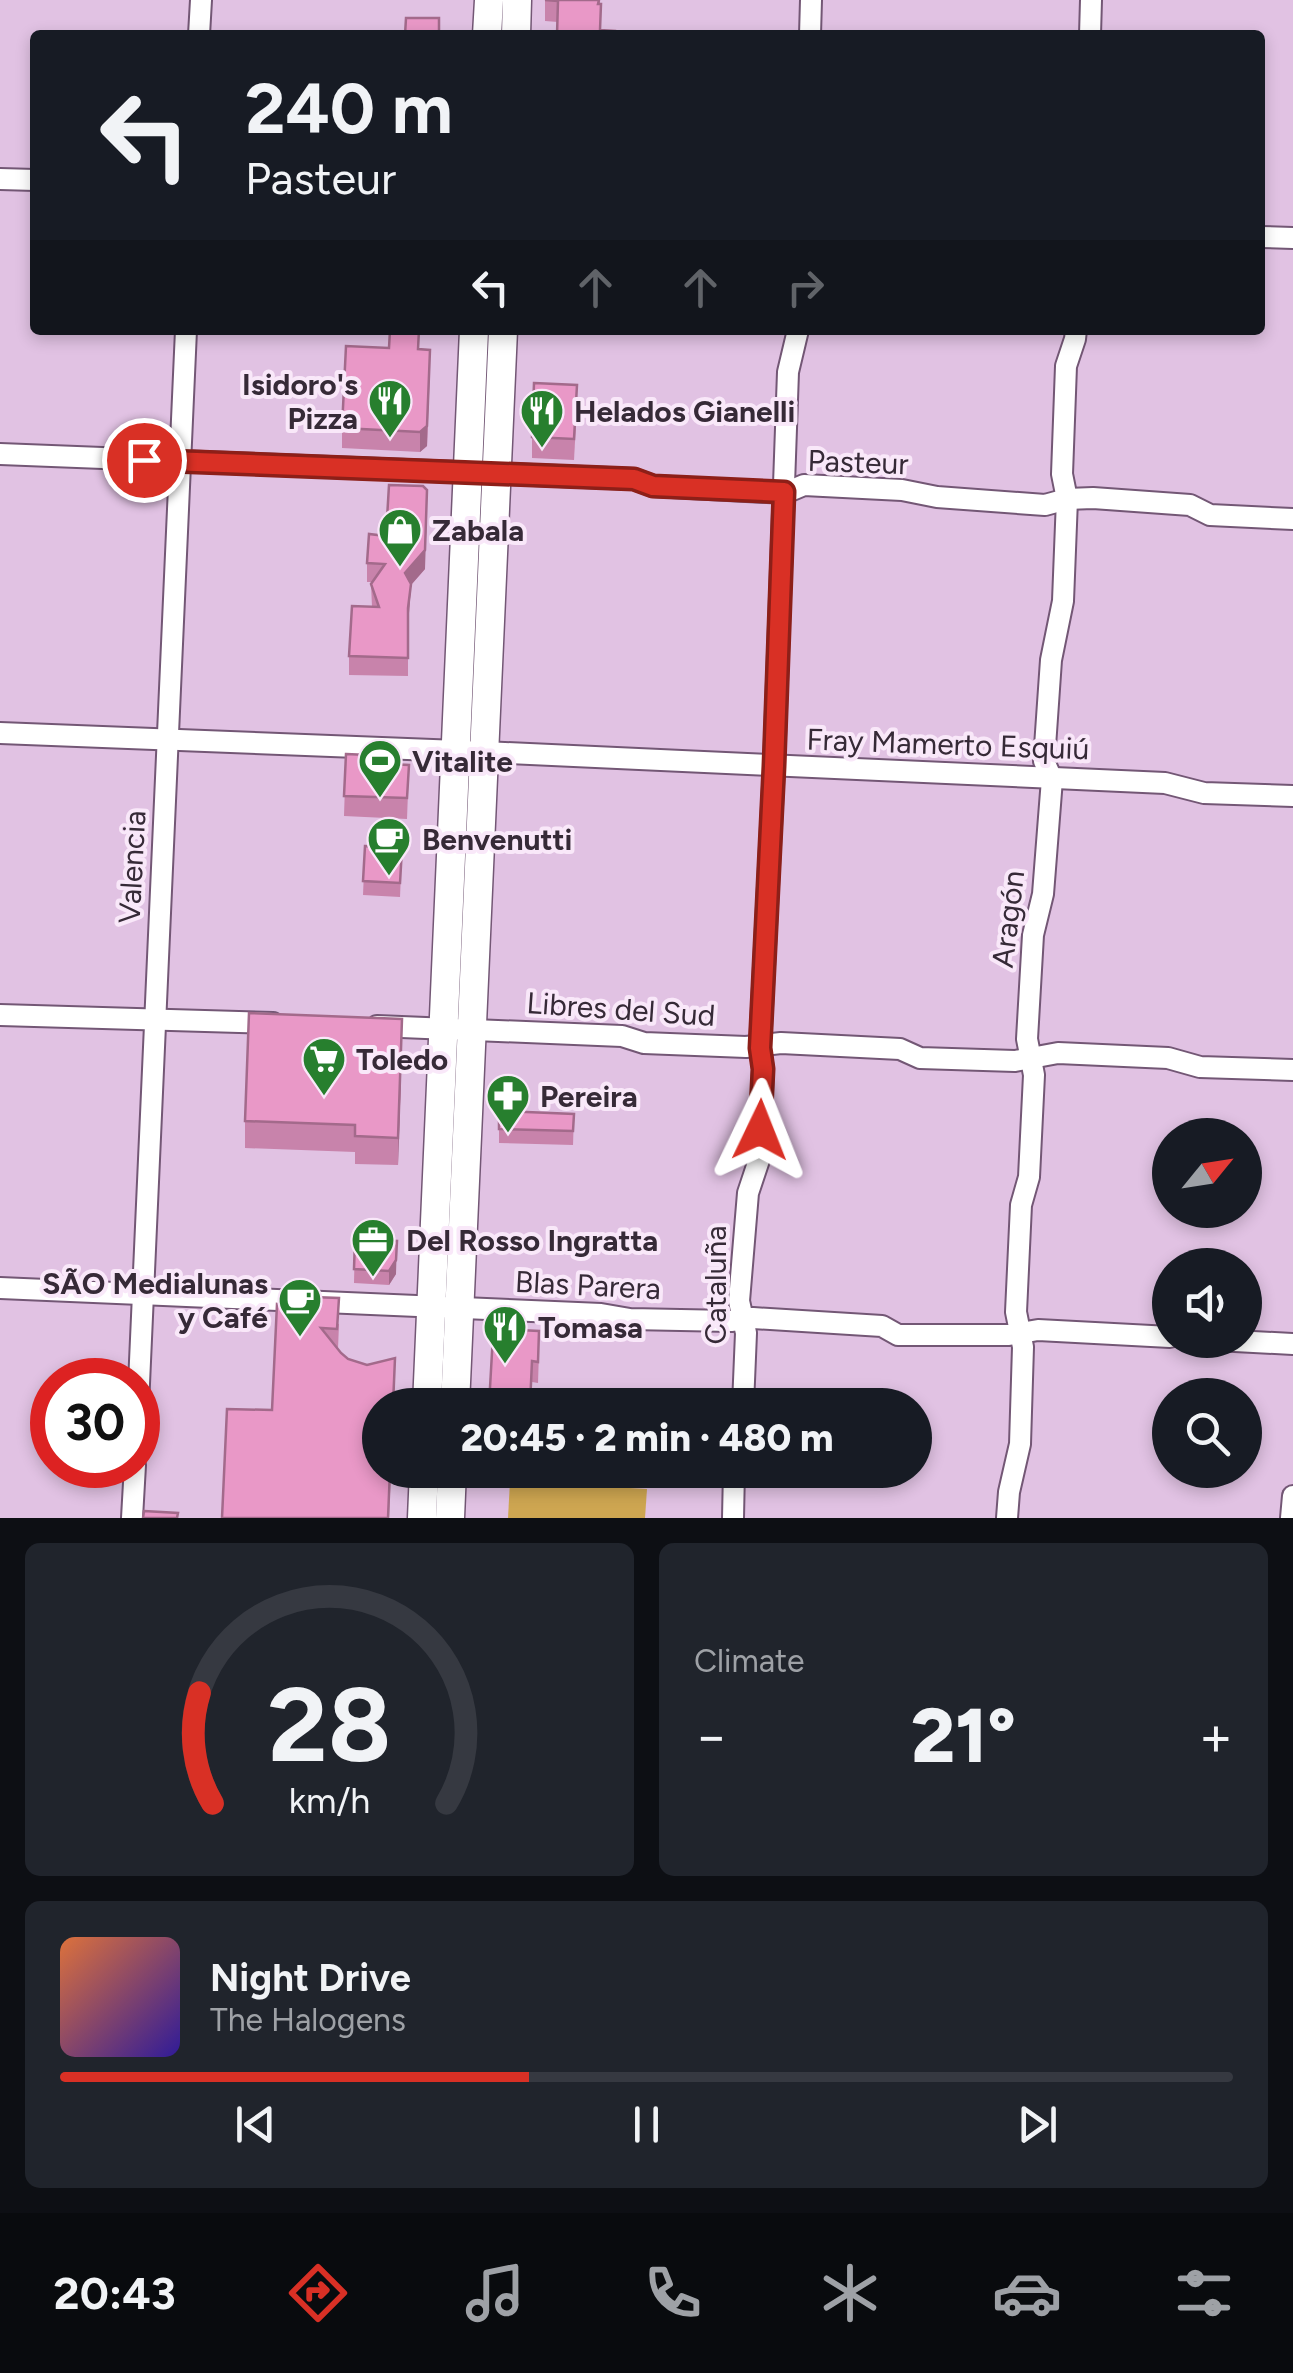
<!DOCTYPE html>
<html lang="en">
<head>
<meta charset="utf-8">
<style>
	:root { --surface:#171b24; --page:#20242c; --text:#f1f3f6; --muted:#9ea1a6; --line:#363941; --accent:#d93025 }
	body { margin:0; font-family:Figtree,sans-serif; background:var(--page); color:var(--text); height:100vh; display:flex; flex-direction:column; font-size:38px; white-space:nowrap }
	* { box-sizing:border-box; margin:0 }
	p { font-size:32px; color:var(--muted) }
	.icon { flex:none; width:55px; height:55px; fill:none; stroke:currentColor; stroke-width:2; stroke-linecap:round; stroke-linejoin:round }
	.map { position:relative; height:1518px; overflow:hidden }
	.side { display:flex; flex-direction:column; gap:25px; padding:25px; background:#0d0f14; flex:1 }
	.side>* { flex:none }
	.guide { position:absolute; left:30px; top:30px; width:1235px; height:305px; border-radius:10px; box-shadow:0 5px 15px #0003; background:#171b24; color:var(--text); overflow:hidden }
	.needle { width:65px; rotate:60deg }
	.fabs { position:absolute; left:1152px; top:1118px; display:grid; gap:20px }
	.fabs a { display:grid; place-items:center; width:110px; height:110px; border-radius:50%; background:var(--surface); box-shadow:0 5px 15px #0003; font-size:50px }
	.speed { position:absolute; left:30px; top:1358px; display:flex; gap:20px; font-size:50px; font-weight:700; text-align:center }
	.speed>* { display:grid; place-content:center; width:130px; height:130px; border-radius:50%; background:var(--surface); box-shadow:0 5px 15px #0003; line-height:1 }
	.speed .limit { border:15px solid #d22; background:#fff; color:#111 }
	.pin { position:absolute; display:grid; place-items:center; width:85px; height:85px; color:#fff; margin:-42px; border:5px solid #fff; border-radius:50%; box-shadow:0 2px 10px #0007 }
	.me { position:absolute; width:110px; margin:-55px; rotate:2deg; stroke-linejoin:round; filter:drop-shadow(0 0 8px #0008) }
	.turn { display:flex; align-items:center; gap:35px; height:210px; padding:0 50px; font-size:45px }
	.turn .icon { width:130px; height:130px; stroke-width:2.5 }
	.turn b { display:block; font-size:70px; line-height:85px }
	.lanes { display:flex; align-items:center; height:95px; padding:0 50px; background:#0003; justify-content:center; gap:50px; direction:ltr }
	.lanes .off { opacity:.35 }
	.big { font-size:75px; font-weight:800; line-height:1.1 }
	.side .tile { flex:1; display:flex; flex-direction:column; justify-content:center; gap:15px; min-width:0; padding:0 35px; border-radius:15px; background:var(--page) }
	.side .dial { align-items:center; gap:0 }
	.dial svg { height:260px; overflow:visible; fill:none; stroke:var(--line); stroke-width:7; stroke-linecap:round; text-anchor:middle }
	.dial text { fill:var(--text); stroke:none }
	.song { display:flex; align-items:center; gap:30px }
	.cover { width:120px; height:120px; border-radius:15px; background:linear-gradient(135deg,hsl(20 70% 55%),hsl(250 70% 35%)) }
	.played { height:10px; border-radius:5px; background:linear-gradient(90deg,var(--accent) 40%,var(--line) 40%) }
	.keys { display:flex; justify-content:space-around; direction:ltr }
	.heat { display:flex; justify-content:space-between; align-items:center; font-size:55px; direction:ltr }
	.side .tiles { flex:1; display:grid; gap:25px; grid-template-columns:1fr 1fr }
	.tile:last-child { grid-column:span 2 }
	.trip { position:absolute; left:362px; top:1388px; width:570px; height:100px; border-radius:50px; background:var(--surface); box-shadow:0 5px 15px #0003; font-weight:800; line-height:100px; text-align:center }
	.tabs { display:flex; height:160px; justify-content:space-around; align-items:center; background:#090b0e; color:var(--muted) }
	.tabs .icon { width:70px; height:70px }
	.tabs .current { color:var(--accent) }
	.tabs b { font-size:45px; color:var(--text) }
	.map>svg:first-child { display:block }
	.green { fill:#cea651 }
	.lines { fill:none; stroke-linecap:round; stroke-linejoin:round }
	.minor-casing { stroke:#735775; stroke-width:24 }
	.major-casing { stroke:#735775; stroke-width:31 }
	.minor { stroke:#fff; stroke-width:20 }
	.major { stroke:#fff; stroke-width:28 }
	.wall { fill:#c883ab }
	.shaded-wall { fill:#a36a8b }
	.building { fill:#e998c7; stroke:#a36a8b; stroke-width:2.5 }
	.route-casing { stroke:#8d1f18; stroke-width:25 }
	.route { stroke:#d93025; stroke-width:18 }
	.labels { text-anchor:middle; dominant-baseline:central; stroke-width:8; stroke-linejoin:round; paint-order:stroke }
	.poi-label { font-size:30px; font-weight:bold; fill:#362a37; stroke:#f9e8f9; text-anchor:start }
	.street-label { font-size:30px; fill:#362a37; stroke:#f9e8f9 }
</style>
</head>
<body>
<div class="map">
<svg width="1293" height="1518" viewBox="0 0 1293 1518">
	<rect width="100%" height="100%" fill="#e1c2e3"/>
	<path class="green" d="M510 1481 647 1489 645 1518H508Z"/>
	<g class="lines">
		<defs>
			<g id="minor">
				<path d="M199 35 201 0"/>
				<path d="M810 35 811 0"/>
				<path d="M1090 35 1091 0"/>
				<path d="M0 179 35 180"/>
				<path d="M1260 237 1293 238"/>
				<path d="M0 454 634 479 653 486 785 493 804 485 902 490 937 497 1045 505 1067 499 1093 498 1190 505 1210 515 1293 519"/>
				<path d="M0 733 484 752 1165 783 1204 793 1293 796"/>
				<path d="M0 1015 273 1023"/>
				<path d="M377 1026 622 1036 644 1043 746 1047 781 1043 900 1049 920 1058 1015 1061 1058 1053 1168 1058 1200 1067 1293 1070"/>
				<path d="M0 1288 601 1314 630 1319 731 1321 753 1318 882 1326 898 1335H1009L1038 1330 1170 1337"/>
				<path d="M1216 1340 1293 1344"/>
				<path d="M743 1405 746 1333 739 1301 748 1193 759 1160 763 1069 760 1047 774 766 788 372 798 330"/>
				<path d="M138 1406 186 330"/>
				<path d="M132 1518 135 1465"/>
				<path d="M733 1518 734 1470"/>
				<path d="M1007 1518 1009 1492 1020 1444 1023 1347 1016 1312 1021 1205 1029 1177 1034 1075 1027 1039 1033 935 1043 894 1052 779 1044 761 1051 660 1063 601 1067 499 1062 474 1066 366 1075 339 1076 330"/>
				<path d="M1291 1518 1293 1496"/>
			</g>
			<g id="major">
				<path d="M487 35 489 0"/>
				<path d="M516 35 517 0"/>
				<path d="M427 1405 474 330"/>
				<path d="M455 1405 503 330"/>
				<path d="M422 1518 424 1470"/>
				<path d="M450 1518 452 1470"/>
			</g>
		</defs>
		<use href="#minor" class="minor-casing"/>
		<use href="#major" class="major-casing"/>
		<use href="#minor" class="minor"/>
		<use href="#major" class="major"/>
	</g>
	<g class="wall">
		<path d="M545 0H600L601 31 615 35 558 22 545 21Z"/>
		<path d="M389 348 419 349 430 370 427 446 420 452 342 448V428Z"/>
		<path d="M577 406 574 460 532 458V437Z"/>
		<path d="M367 563 425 569 411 585 408 627V676L349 675V656L372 607 371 584 372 582H367Z"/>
		<path d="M346 754 368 763 409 765 407 819 344 816Z"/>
		<path d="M365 846 402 848 400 897 363 895Z"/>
		<path d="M402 1046 398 1165 355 1164V1152L245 1148V1121Z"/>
		<path d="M499 1111 574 1114 573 1145 499 1143Z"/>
		<path d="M355 1239 396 1274 389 1285 354 1283Z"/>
		<path d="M277 1304 339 1324 338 1349 348 1359 367 1365 395 1358 394 1405H380V1470H391L389 1518H222L272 1410Z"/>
		<path d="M539 1352 538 1383 532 1382 531 1405H489Z"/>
	</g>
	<g class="shaded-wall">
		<path d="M430 350 427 446 420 452V432Z"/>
		<path d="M427 508 425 569 411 585 408 627V676V608L405 573Z"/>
		<path d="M402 1019V1046L398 1165V1138Z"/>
		<path d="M397 1241 396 1274 389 1285V1271Z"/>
	</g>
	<g class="building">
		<path d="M545 0H599L598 4H601L600 30 615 31V35H557L558 1Z"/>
		<path d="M406 18H439V35H405Z"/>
		<path d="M390 330H419L418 349 430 350 427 426 420 432 342 428 346 346 389 348Z"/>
		<path d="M534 383 577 385 574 439 532 437Z"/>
		<path d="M389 485 423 486 427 490 425 550 405 573 411 584 408 608V658L349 656 352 606 379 607 371 584 385 564 367 563 369 534 386 536Z"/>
		<path d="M346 754 368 755V763L409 765 407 798 344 796Z"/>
		<path d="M365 846 402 848 400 883 363 881Z"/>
		<path d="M249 1013 402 1019 398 1138 355 1136V1125L245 1121Z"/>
		<path d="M499 1111 574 1114 573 1131 499 1129Z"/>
		<path d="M355 1239 397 1241 396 1260 389 1271 354 1269Z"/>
		<path d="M285 1296 339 1298 337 1329 321 1328 341 1353 348 1359 367 1365 395 1358 393 1405H380V1470H390L388 1518H222L227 1409 272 1410 277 1304 285 1305Z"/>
		<path d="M500 1329 539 1331 538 1362 532 1361 530 1405H489L493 1335Z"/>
		<path d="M144 1511 178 1513 177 1518H143Z"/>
	</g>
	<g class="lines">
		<defs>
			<path id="route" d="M144 460 634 479 653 486 784 492 774 766 760 1048 763 1069 760 1130"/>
		</defs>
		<use href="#route" class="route-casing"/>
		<use href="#route" class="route"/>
	</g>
	<defs>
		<symbol id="restaurant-pin" viewBox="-11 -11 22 30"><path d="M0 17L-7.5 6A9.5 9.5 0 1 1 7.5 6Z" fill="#277f2e" stroke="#f9e8f9"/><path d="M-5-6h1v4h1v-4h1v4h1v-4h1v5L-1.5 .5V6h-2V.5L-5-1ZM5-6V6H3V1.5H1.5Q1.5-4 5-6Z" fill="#fff"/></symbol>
		<symbol id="shop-pin" viewBox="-11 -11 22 30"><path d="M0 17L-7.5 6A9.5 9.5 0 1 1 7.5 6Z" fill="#277f2e" stroke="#f9e8f9"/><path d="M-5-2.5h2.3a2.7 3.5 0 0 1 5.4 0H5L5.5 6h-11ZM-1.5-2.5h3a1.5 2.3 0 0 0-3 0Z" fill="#fff"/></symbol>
		<symbol id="stadium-pin" viewBox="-11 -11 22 30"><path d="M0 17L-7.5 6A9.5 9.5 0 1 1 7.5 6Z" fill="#277f2e" stroke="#f9e8f9"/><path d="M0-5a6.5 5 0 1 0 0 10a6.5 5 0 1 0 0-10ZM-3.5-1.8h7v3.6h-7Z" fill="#fff"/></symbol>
		<symbol id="cafe-pin" viewBox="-11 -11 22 30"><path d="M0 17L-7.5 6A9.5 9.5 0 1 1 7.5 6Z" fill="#277f2e" stroke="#f9e8f9"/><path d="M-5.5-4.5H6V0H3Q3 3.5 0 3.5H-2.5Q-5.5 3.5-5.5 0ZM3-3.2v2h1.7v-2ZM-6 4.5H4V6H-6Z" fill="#fff"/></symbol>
		<symbol id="supermarket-pin" viewBox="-11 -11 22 30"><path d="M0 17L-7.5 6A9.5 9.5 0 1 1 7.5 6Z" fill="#277f2e" stroke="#f9e8f9"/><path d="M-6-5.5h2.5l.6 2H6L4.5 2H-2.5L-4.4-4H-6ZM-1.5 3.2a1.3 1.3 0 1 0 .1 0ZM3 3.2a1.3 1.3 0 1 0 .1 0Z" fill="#fff"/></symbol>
		<symbol id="pharmacy-pin" viewBox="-11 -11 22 30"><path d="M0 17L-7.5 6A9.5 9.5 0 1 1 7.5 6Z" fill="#277f2e" stroke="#f9e8f9"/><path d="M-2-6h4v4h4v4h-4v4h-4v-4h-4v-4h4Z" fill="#fff"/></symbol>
		<symbol id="office-pin" viewBox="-11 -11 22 30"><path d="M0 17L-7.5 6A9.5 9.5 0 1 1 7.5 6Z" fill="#277f2e" stroke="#f9e8f9"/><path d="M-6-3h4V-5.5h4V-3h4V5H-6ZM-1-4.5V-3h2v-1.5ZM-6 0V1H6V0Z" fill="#fff"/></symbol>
	</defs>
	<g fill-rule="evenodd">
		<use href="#restaurant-pin" x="365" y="376" width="50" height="68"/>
		<use href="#restaurant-pin" x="517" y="386" width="50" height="68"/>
		<use href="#shop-pin" x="375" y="505" width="50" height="68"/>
		<use href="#stadium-pin" x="355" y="736" width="50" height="68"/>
		<use href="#cafe-pin" x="364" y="814" width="50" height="68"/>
		<use href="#supermarket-pin" x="299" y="1034" width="50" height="68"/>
		<use href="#pharmacy-pin" x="483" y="1071" width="50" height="68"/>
		<use href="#office-pin" x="348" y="1215" width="50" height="68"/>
		<use href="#cafe-pin" x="275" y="1275" width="50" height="68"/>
		<use href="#restaurant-pin" x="480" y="1302" width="50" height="68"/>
	</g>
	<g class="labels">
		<g class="poi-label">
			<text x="358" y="384" text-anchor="end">Isidoro's<tspan x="358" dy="34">Pizza</tspan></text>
			<text x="574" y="411">Helados Gianelli</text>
			<text x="432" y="530">Zabala</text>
			<text x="412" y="761">Vitalite</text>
			<text x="422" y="839">Benvenutti</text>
			<text x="356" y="1059">Toledo</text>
			<text x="540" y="1096">Pereira</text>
			<text x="406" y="1240">Del Rosso Ingratta</text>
			<text x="268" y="1283" text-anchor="end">SÃO Medialunas<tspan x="268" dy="34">y Café</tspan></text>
			<text x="538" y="1327">Tomasa</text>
		</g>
		<g class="street-label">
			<text transform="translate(858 462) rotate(2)">Pasteur</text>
			<text transform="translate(948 744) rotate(2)">Fray Mamerto Esquiú</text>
			<text transform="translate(132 867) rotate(-87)">Valencia</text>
			<text transform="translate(1008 919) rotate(-83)">Aragón</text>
			<text transform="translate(621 1009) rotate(4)">Libres del Sud</text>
			<text transform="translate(588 1285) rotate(3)">Blas Parera</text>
			<text transform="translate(715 1285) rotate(-90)">Cataluña</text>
		</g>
	</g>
</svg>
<div class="fabs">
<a><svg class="needle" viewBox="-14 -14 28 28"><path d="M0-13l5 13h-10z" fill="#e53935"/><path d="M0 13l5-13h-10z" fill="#9ea1a6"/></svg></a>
<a><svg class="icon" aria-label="sound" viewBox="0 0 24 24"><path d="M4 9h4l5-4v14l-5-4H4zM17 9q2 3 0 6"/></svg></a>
<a><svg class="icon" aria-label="search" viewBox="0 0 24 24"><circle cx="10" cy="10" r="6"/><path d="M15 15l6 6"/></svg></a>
</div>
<div class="speed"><div class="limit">30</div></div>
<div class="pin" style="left:144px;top:460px;background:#d93025"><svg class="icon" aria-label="arrive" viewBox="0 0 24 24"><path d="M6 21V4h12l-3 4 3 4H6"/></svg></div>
<svg class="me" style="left:760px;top:1130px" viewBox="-20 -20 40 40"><path d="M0-17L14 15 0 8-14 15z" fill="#d93025" stroke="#fff" stroke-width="4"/></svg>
<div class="trip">20:45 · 2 min · 480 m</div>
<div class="guide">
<div class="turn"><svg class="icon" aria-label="left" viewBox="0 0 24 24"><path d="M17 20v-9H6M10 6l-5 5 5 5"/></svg><div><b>240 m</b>Pasteur</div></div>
<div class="lanes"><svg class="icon" aria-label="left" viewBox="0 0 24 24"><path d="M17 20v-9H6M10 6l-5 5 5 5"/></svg><svg class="icon off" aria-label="ahead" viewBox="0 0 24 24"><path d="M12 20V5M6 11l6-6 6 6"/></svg><svg class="icon off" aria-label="ahead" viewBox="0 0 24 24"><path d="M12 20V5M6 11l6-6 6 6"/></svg><svg class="icon off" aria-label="right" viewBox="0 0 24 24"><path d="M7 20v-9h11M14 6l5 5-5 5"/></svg></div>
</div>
</div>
<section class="side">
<div class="tiles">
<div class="tile dial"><svg viewBox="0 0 100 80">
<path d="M14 69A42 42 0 1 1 86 69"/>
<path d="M14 69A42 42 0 0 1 10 35" stroke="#d93025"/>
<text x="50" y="56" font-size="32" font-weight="700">28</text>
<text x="50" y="72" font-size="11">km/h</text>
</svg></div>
<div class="tile"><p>Climate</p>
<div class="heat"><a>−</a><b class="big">21°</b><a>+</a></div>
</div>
<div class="tile">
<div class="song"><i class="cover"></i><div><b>Night Drive</b><p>The Halogens</p></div></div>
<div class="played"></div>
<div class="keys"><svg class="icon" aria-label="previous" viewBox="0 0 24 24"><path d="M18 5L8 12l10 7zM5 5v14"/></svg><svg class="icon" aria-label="pause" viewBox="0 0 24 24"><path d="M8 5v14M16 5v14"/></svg><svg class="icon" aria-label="next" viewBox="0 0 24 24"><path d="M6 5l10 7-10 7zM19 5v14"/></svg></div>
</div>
</div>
</section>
<nav class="tabs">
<b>20:43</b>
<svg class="icon current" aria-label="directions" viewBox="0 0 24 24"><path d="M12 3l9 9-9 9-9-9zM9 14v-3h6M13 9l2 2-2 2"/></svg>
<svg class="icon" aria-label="music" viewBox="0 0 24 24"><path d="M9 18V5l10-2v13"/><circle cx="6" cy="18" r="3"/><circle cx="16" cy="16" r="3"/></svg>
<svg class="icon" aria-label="phone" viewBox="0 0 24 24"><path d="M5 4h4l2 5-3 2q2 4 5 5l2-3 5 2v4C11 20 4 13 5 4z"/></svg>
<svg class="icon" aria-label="climate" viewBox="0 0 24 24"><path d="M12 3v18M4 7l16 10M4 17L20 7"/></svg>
<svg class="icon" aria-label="car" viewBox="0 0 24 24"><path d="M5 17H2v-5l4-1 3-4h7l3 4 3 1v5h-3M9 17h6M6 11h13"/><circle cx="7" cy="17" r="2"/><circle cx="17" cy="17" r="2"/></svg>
<svg class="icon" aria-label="filters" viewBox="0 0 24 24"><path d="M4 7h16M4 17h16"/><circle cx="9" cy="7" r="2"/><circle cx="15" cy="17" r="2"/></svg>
</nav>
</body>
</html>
